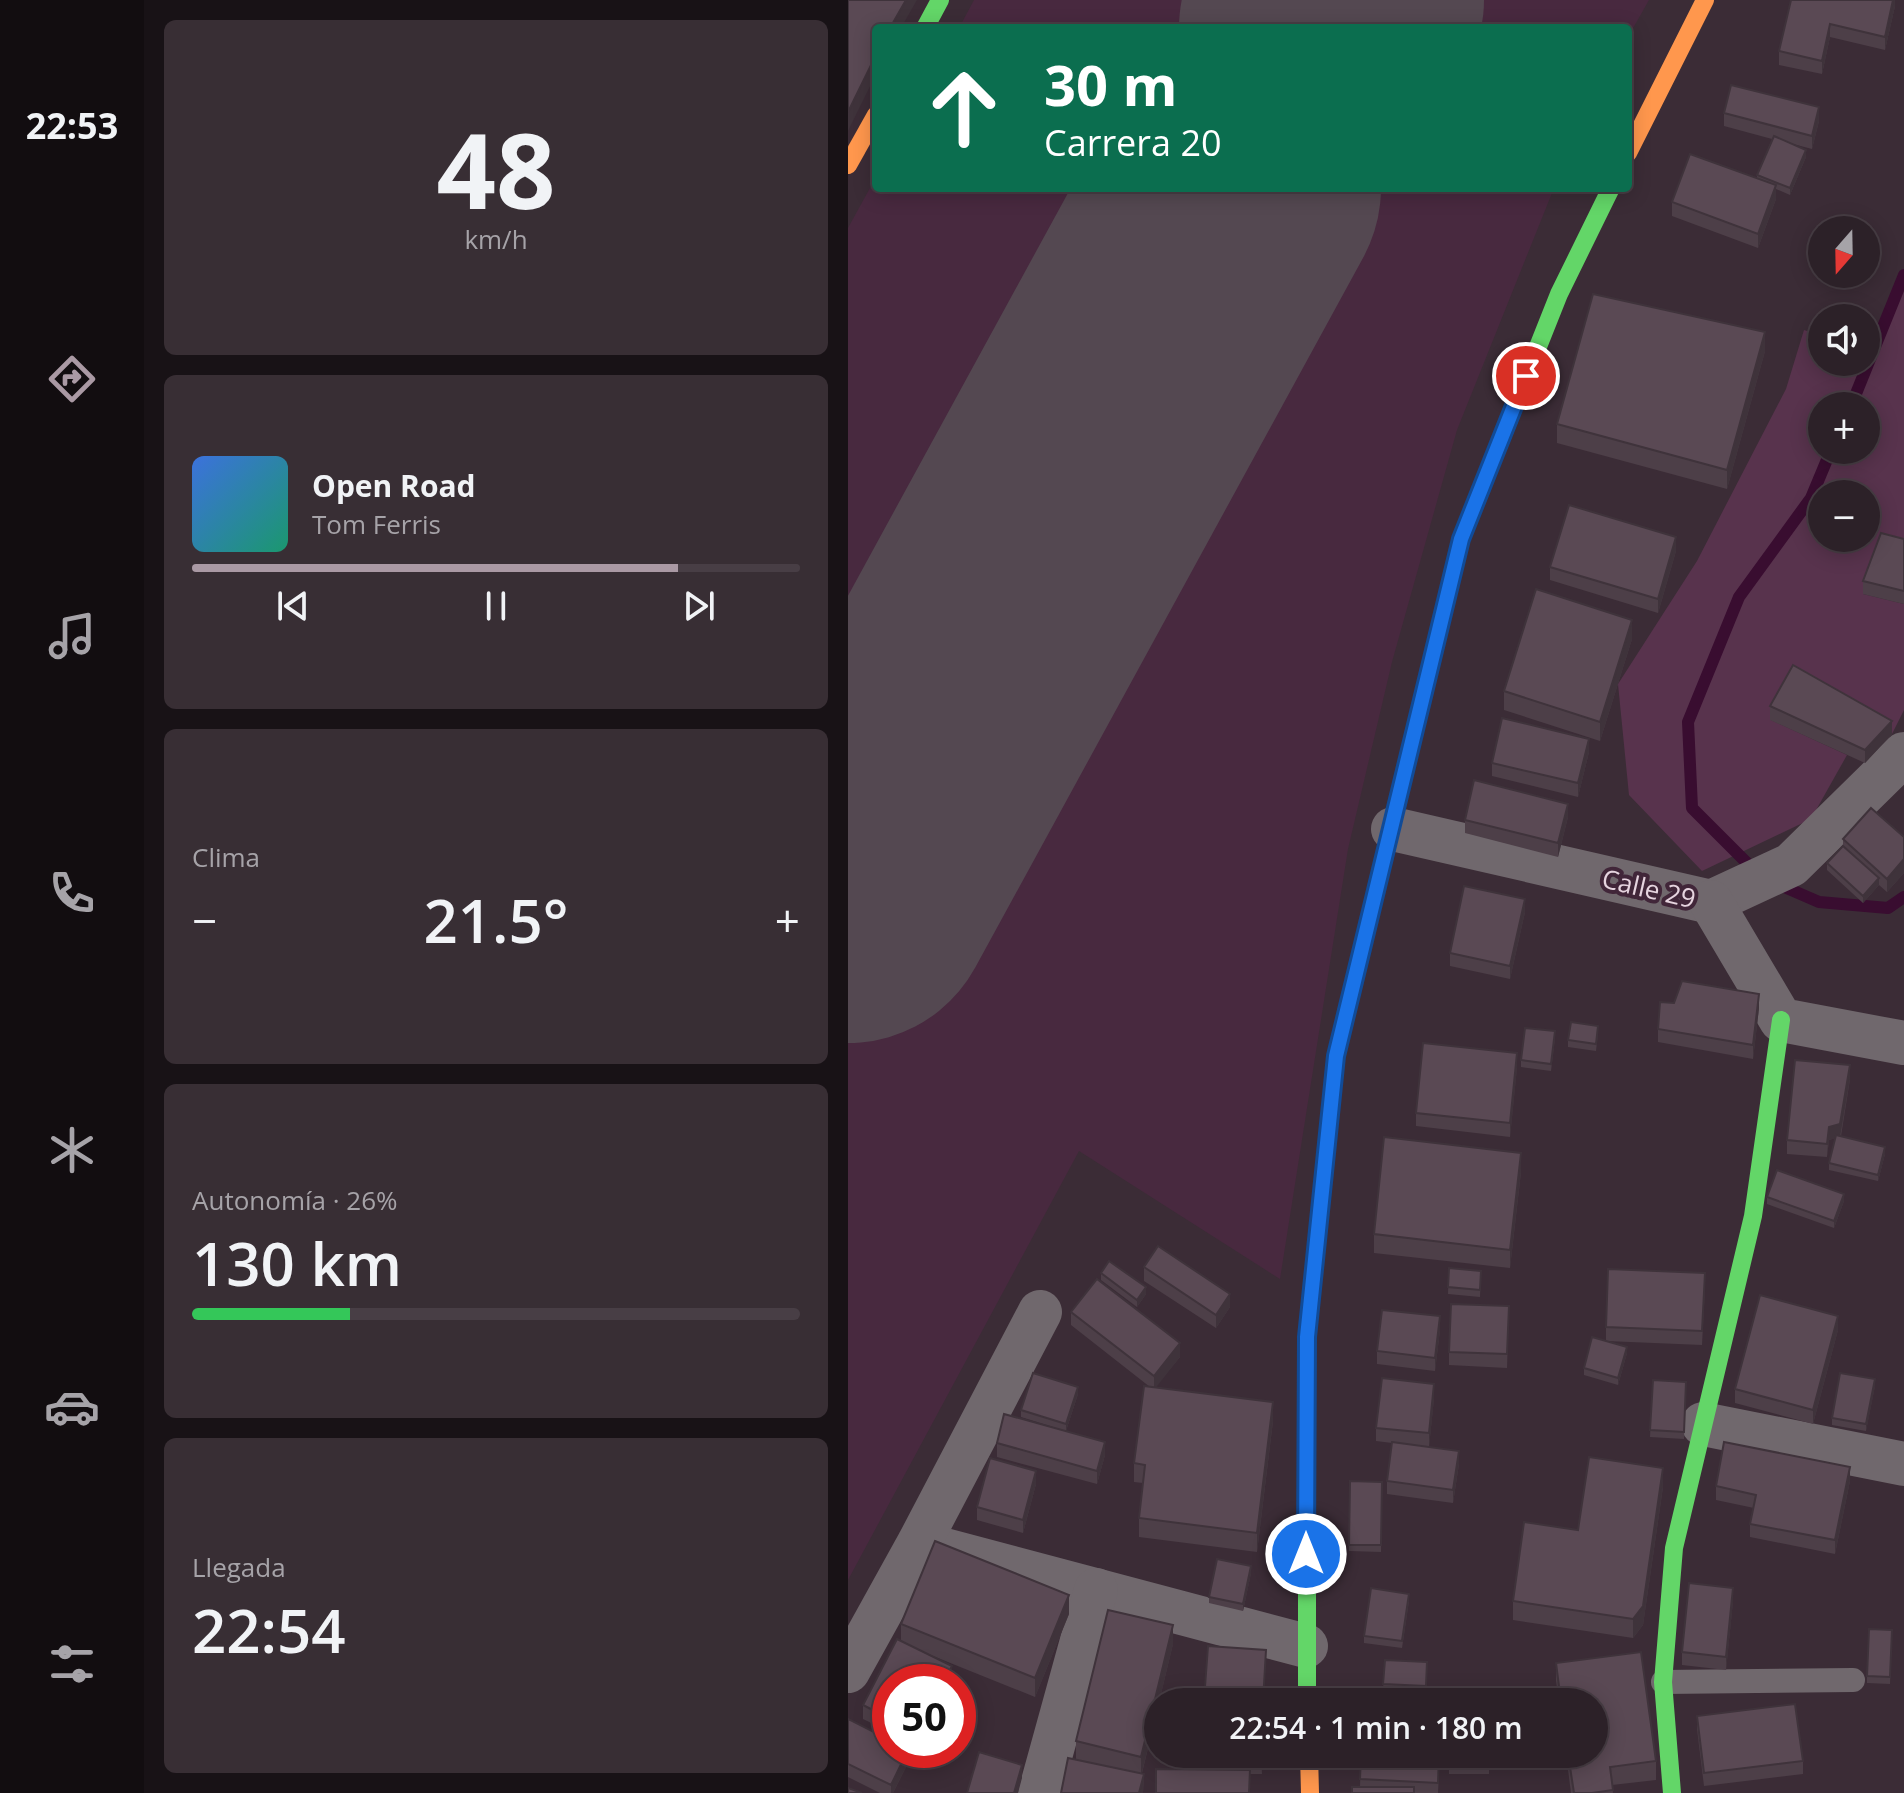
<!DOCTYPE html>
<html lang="es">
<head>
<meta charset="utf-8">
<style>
	:root { --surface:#2c2128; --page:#382e34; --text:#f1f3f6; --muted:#a6a3a8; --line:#483e45; --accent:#aa99a4 }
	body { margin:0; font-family:"Open Sans",sans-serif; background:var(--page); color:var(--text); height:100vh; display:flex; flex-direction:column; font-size:30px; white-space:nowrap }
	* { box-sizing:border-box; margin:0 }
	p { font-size:26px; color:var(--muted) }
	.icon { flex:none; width:44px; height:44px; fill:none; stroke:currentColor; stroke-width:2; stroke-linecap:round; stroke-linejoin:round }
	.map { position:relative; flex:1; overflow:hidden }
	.details { display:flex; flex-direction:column; gap:20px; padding:20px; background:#181216; width:704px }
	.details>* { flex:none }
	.guide { position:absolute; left:24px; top:24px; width:760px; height:168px; border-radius:8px; box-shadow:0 4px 20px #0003,0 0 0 2px var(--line); background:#0b6e4f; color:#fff; overflow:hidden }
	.needle { width:52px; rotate:200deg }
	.fabs { position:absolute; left:960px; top:216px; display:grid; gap:16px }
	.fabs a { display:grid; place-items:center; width:72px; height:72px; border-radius:50%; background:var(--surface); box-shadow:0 4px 20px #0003,0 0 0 2px var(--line); font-size:40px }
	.speed { position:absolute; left:24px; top:1664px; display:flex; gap:16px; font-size:40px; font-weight:700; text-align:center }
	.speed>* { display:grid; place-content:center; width:104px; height:104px; border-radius:50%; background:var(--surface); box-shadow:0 4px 20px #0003,0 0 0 2px var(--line); line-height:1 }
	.speed .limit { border:12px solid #d22; background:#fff; color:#111 }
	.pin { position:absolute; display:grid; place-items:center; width:68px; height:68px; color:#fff; margin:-34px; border:4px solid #fff; border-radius:50%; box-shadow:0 2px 8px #0007 }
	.me { position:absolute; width:88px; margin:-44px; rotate:0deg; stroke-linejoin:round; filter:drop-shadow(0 0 6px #0008) }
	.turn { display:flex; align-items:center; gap:28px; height:168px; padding:0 40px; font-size:36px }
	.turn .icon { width:104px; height:104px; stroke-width:2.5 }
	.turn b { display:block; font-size:56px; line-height:68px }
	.big { font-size:60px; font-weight:600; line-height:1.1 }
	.details .tile { flex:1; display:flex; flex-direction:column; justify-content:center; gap:12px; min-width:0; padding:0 28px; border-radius:12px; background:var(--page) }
	.details .dial { align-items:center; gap:0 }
	.dial b { font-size:104px; line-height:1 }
	.song { display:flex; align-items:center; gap:24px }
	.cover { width:96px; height:96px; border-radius:12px; background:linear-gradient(135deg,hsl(220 70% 55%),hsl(160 70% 35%)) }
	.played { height:8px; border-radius:4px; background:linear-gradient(90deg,var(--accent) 80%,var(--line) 80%) }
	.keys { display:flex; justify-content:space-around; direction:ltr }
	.heat { display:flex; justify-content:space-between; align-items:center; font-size:44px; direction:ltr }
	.charge { height:12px; border-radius:6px; background:linear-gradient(90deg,#34c759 26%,var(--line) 0) }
	.trip { position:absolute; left:296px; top:1688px; width:464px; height:80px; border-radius:40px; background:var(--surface); box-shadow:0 4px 20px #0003,0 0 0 2px var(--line); font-weight:600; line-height:80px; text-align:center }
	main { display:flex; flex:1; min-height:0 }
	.dock { display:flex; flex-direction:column; width:144px; justify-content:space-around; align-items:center; background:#120d10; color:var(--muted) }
	.dock .icon { width:56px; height:56px }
	.dock .current { color:var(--accent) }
	.dock b { font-size:36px; color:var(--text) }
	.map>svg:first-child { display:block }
	.built { fill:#48293f }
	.green { fill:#58334d; fill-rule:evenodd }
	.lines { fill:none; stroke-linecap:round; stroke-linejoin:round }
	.stream { stroke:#390d30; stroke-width:12 }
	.runway { stroke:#544851; stroke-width:290 }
	.lane { stroke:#70686d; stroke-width:24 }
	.street { stroke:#70686d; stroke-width:44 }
	.fast { stroke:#63d668; stroke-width:18 }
	.slow { stroke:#ff974d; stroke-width:18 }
	.wall { fill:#4d3f48 }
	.shaded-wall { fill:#3f333b }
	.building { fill:#5a4954; stroke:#3f333b; stroke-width:2 }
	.route-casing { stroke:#114b97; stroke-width:20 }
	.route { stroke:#1a73e8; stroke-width:14 }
	.labels { text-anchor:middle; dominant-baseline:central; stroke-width:8; stroke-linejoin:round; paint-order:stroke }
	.street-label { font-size:26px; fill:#e6d4df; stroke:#412639 }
</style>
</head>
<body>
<main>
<nav class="dock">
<b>22:53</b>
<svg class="icon current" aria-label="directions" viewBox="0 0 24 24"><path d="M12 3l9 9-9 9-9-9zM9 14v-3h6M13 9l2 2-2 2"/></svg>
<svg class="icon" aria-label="music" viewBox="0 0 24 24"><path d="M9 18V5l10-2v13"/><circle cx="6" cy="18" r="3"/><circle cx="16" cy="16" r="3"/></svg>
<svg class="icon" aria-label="phone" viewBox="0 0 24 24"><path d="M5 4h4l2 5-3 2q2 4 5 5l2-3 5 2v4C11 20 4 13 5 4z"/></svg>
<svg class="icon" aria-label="climate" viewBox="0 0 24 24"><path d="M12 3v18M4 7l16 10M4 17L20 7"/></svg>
<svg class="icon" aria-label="car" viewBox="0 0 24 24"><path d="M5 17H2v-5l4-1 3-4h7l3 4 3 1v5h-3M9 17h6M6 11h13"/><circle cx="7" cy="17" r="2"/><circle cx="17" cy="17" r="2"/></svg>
<svg class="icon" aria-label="filters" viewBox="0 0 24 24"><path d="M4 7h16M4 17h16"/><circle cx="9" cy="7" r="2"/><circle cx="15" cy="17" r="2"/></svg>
</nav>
<section class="details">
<div class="tile dial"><b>48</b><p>km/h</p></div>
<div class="tile">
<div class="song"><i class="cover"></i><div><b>Open Road</b><p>Tom Ferris</p></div></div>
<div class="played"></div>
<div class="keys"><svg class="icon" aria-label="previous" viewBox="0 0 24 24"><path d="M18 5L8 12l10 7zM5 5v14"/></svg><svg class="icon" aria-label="pause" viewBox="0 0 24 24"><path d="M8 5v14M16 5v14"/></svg><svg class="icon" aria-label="next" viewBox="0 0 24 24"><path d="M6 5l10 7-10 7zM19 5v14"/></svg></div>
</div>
<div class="tile"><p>Clima</p>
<div class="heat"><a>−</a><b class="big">21.5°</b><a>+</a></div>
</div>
<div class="tile"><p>Autonomía · 26%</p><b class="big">130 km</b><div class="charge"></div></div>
<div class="tile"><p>Llegada</p><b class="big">22:54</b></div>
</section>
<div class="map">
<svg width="1056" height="1793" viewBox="0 0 1056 1793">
	<rect width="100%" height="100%" fill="#3b2c36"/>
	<g class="built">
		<path d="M126 0H801L780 37V28H111Z"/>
		<path d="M28 177V188H706L609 430 544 662 500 849 432 1279 231 1151 0 1580V228Z"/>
	</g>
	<path class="green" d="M1056 275V552L1015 594 1056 604V710L1044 734 923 720 999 755 963 819 854 871 781 795 770 684 849 561 938 389 956 330 974 336V362H1018V349L1026 351ZM974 406H1018V450H974ZM974 494H1018V538H974Z"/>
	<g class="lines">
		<g class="stream">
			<path d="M1003 406 1056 275"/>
			<path d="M908 872 844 808 840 722 891 597 963 498 983 450"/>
			<path d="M927 883 971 902 1040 908 1056 897"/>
		</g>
		<g class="runway">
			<path d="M476 28 491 0"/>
			<path d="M0 898 388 188"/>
		</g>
		<path class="lane" d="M815 1682 1005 1680"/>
		<g class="street">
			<path d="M545 829 863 902 943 865 1056 754"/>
			<path d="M863 902 933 1020 1056 1043"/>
			<path d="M855 1424 1056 1464"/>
			<path d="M74 1544 458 1646"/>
			<path d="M0 1671 71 1543 192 1312"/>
			<path d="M192 1793 248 1590"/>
		</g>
		<g class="fast">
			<path d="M77 28 92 0"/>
			<path d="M674 387 711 294 763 188"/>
			<path d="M459 1702V1337L488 1056 553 787"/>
			<path d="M824 1793 815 1682 826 1548 905 1216 933 1020"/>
		</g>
		<g class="slow">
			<path d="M780 153 857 0"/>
			<path d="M0 165 28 115"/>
			<path d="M553 787 613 539 674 387"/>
			<path d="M461 1754 462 1793"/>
		</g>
	</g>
	<g class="wall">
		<path d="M943 0H1047V6L1037 50 982 37 974 74 931 65V51Z"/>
		<path d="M876 113 971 121 964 149 945 144 958 157 942 195 928 189V199L910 248 824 216V202L909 179V175L924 139 876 126Z"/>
		<path d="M917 351 879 489 709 443V424Z"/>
		<path d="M1056 539V604L1015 594V581Z"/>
		<path d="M828 551 810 613 702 580V567Z"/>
		<path d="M784 639 752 741 656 710V691Z"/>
		<path d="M922 706 1044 734 1017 763 922 720Z"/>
		<path d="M741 752 730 797 644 776V763Z"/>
		<path d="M720 817 710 857 617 833V820Z"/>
		<path d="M1056 837V873L1039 892 1031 885 1015 903 979 870V863L995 846V839Z"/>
		<path d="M677 912 662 979 602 966V953Z"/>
		<path d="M826 1003 911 1008 905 1059 810 1042V1029Z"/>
		<path d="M750 1033 748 1051 720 1047V1040Z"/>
		<path d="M707 1038 703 1071 673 1067V1060Z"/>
		<path d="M669 1067 662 1137 568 1126V1113Z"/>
		<path d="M1002 1079 993 1136 1037 1154 1030 1181 981 1170V1163L987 1138 981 1140 979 1157 939 1154V1140Z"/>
		<path d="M673 1172 662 1268 526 1253V1234Z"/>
		<path d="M919 1197 996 1201 986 1228 919 1204Z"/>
		<path d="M296 1267 382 1307 368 1328 296 1281Z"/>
		<path d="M601 1268 633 1271 632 1297 600 1294Z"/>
		<path d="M253 1273 298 1294 289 1307 253 1280Z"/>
		<path d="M857 1287 854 1345 758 1341V1327Z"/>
		<path d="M661 1306 659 1368 601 1365V1352Z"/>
		<path d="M223 1312 332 1357 307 1387 425 1421 409 1552 291 1537V1518L295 1483 286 1482V1463L302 1387 223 1325Z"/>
		<path d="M592 1330 587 1371 529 1364V1351Z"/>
		<path d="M990 1330 965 1424 887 1403V1389Z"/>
		<path d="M779 1353 770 1385 736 1375V1368Z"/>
		<path d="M805 1380 838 1382 836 1439 802 1437Z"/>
		<path d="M1027 1386 1018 1431 984 1425V1418Z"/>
		<path d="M230 1394 218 1431 257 1455 249 1484 149 1457V1443L218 1431 173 1417V1410Z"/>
		<path d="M586 1398 581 1447 611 1464 605 1503 539 1494V1481L544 1443 528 1441V1428Z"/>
		<path d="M502 1481 534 1482 533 1552 501 1551Z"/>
		<path d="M1002 1481 987 1554 902 1537V1524L906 1508 868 1500V1486Z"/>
		<path d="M188 1484 175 1533 129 1520V1507Z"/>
		<path d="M815 1487 795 1625 785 1638 665 1620V1601L730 1530Z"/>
		<path d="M403 1573 395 1611 361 1603V1597Z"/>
		<path d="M561 1601 554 1648 516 1643V1636Z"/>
		<path d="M885 1601 878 1670 834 1665V1652Z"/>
		<path d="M221 1614 187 1697 75 1652 104 1680 42 1682V1732L15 1719V1705L53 1641V1624Z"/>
		<path d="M1044 1630 1042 1684 1019 1683V1676Z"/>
		<path d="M325 1644 311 1702H310V1707L294 1773 296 1774 295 1793H213L228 1759V1741Z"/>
		<path d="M537 1660 579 1662 578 1693 535 1691Z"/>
		<path d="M708 1663 808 1761V1780L764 1785 765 1793H723L718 1754H746V1702H711L708 1681Z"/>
		<path d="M849 1716 955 1761V1774L856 1786 849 1729Z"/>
		<path d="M0 1719 60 1763 45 1793H32L0 1777Z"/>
		<path d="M353 1754H413L414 1774H402L354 1770Z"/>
		<path d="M513 1754H592L590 1793H504L512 1787Z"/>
		<rect x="601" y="1754" width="40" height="20"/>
	</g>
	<g class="shaded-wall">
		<path d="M58 0H69L53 28H42Z"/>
		<path d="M1045 0H1047V6L1037 50V37Z"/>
		<path d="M982 24V37L974 74V61Z"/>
		<path d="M28 55V74L0 131V112Z"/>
		<path d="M971 107V121L964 149V136Z"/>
		<path d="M958 150V157L942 195V188Z"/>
		<path d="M928 185V199L910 248V234Z"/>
		<path d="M917 332V351L879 489V470Z"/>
		<path d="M828 537V551L810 613V599Z"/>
		<path d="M784 620V639L752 741V722Z"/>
		<path d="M1044 721V734L1017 763V750Z"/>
		<path d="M741 739V752L730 797V783Z"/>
		<path d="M720 804V817L710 857V843Z"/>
		<path d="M1056 859V873L1039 892V879Z"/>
		<path d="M1031 878V885L1015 903V896Z"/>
		<path d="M677 899V912L662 979V966Z"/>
		<path d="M911 994V1008L905 1059V1045Z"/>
		<path d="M669 1053V1067L662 1137V1123Z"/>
		<path d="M1002 1065V1079L992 1137 981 1140 979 1157 981 1127Z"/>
		<path d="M1037 1147V1154L1030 1181V1175Z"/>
		<path d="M673 1153V1172L662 1268V1250Z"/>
		<path d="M996 1194V1201L986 1228V1221Z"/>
		<path d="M298 1287V1294L289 1307V1300Z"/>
		<path d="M382 1294V1307L368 1328V1315Z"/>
		<path d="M592 1316V1330L587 1371V1358Z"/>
		<path d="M990 1316V1330L965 1424V1410Z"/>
		<path d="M332 1343V1357L306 1390V1376Z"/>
		<path d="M779 1347V1353L770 1385V1378Z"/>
		<path d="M1027 1379V1386L1018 1431V1424Z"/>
		<path d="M586 1384V1398L581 1447V1433Z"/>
		<path d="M230 1387V1394L218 1431V1424Z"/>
		<path d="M425 1402V1421L409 1552V1533Z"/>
		<path d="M257 1442V1455L249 1484V1471Z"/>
		<path d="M611 1451V1464L605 1503V1490Z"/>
		<path d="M1002 1467V1481L987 1554V1540Z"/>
		<path d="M815 1468V1487L795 1625 785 1638V1619Z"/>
		<path d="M188 1471V1484L175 1533V1520Z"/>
		<path d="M403 1566V1573L395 1611V1604Z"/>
		<path d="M885 1588V1601L878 1670V1657Z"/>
		<path d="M221 1595V1614L187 1697V1678Z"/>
		<path d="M325 1625V1644L311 1702H310V1707L293 1776V1757Z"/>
		<path d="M104 1666V1680L103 1682H96Z"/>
		<path d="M60 1750V1763L45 1793H43V1785Z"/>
		<path d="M174 1765V1778L170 1793H166Z"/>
		<path d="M296 1774 295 1793H291Z"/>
	</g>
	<g class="building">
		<path d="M0 0H58L42 28H28V55L0 112Z"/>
		<path d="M943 0H1045L1037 37 982 24 974 61 931 51Z"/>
		<path d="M883 85 971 107 964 136 876 113Z"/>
		<path d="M926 136 958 150 942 188 909 175Z"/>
		<path d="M842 154 928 185 910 234 824 202Z"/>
		<path d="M745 294 917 332 879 470 709 424Z"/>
		<path d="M721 505 828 537 810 599 702 567Z"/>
		<path d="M1033 533 1056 539V591L1015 581Z"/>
		<path d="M688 589 784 620 752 722 656 691Z"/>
		<path d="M945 665 1044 721 1017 750 922 706Z"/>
		<path d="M654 718 741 739 730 783 644 763Z"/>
		<path d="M626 780 720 804 710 843 617 820Z"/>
		<path d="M1023 808 1056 837V859L1039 879 995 839Z"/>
		<path d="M995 846 1031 878 1015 896 979 863Z"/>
		<path d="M616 886 677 899 662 966 602 953Z"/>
		<path d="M834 981 911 994 905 1045 810 1029 812 1002 826 1003Z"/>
		<path d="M723 1022 750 1026 748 1044 720 1040Z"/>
		<path d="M677 1028 707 1031 703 1064 673 1060Z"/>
		<path d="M575 1043 669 1053 662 1123 568 1113Z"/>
		<path d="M947 1060 1002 1065 992 1124 981 1127 979 1144 939 1140Z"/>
		<path d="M988 1135 1037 1147 1030 1175 981 1163Z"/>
		<path d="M536 1137 673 1153 662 1250 526 1234Z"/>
		<path d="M929 1170 996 1194 986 1221 919 1197Z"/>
		<path d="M310 1246 382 1294 368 1315 296 1267Z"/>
		<path d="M261 1261 298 1287 289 1300 253 1273Z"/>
		<path d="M601 1268 633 1271 632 1290 600 1287Z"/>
		<path d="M760 1269 857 1273 854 1331 758 1327Z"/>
		<path d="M249 1279 332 1343 306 1376 223 1312Z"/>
		<path d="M912 1295 990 1316 965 1410 887 1389Z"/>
		<path d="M603 1304 661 1306 659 1354 601 1352Z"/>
		<path d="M534 1310 592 1316 587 1358 529 1351Z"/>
		<path d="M744 1337 779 1347 770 1378 736 1368Z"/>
		<path d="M185 1373 230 1387 218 1424 173 1410Z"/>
		<path d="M992 1373 1027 1379 1018 1424 984 1418Z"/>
		<path d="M534 1378 586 1384 581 1433 528 1428Z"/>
		<path d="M805 1380 838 1382 836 1432 802 1430Z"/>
		<path d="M296 1386 425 1402 409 1533 291 1518 297 1465 286 1463Z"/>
		<path d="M156 1414 257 1442 249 1471 149 1443Z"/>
		<path d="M544 1442 611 1451 605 1490 539 1481Z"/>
		<path d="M876 1442 1002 1467 987 1540 902 1524 908 1495 868 1486Z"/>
		<path d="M741 1457 815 1468 795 1606 785 1619 665 1601 676 1522 730 1530Z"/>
		<path d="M142 1458 188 1471 175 1520 129 1507Z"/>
		<path d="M502 1481 534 1482 533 1545H501Z"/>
		<path d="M87 1541 221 1595 187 1678 53 1624Z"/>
		<path d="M369 1559 403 1566 395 1604 361 1597Z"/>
		<path d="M841 1583 885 1588 878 1657 834 1652Z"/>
		<path d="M523 1588 561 1594 554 1641 516 1636Z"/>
		<path d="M260 1610 325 1625 293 1757 228 1741Z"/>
		<path d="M1021 1629 1044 1630 1042 1677 1019 1676Z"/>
		<path d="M49 1639 104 1666 96 1682H42V1719L15 1705Z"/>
		<path d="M360 1646 418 1650 415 1702 356 1700Z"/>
		<path d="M793 1652 808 1761 762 1767 765 1790 744 1793H726L720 1754H746V1702H713L708 1663Z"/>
		<path d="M537 1660 579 1662 578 1686 535 1684Z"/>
		<path d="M536 1696 583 1698V1702H536Z"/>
		<path d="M947 1704 955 1761 856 1773 849 1716Z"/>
		<path d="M0 1719 42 1740V1750H60L43 1785 0 1764Z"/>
		<path d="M131 1752 174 1765 166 1793H119Z"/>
		<path d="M354 1754H413L414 1760 355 1764Z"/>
		<path d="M513 1754H591L590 1783 512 1779Z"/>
		<rect x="601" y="1754" width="40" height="13"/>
		<path d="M220 1758 296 1774 291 1793H213Z"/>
		<path d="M308 1769 402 1770 401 1793H308Z"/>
		<rect x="504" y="1787" width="62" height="6"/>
		<path d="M0 1788 14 1793H0Z"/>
	</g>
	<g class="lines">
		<defs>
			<path id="route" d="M458 1554 459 1337 488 1056 613 539 678 376"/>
		</defs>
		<use href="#route" class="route-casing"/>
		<use href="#route" class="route"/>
	</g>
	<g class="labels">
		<g class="street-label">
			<text transform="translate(801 888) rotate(13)">Calle 29</text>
		</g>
	</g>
</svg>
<div class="fabs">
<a><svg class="needle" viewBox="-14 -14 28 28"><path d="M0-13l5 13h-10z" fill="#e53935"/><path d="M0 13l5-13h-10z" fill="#a6a3a8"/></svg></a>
<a><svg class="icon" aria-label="sound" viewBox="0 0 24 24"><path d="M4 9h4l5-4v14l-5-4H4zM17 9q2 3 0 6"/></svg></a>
<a>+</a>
<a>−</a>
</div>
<div class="speed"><div class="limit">50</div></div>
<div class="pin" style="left:678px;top:376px;background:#d93025"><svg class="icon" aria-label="arrive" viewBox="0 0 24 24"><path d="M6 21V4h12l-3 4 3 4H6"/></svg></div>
<svg class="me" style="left:458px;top:1554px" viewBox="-20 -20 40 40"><circle r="17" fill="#1a73e8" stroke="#fff" stroke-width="3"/><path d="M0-11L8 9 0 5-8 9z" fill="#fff"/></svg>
<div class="trip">22:54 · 1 min · 180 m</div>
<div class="guide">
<div class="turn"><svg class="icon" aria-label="ahead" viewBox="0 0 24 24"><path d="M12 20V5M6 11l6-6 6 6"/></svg><div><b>30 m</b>Carrera 20</div></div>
</div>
</div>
</main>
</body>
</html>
